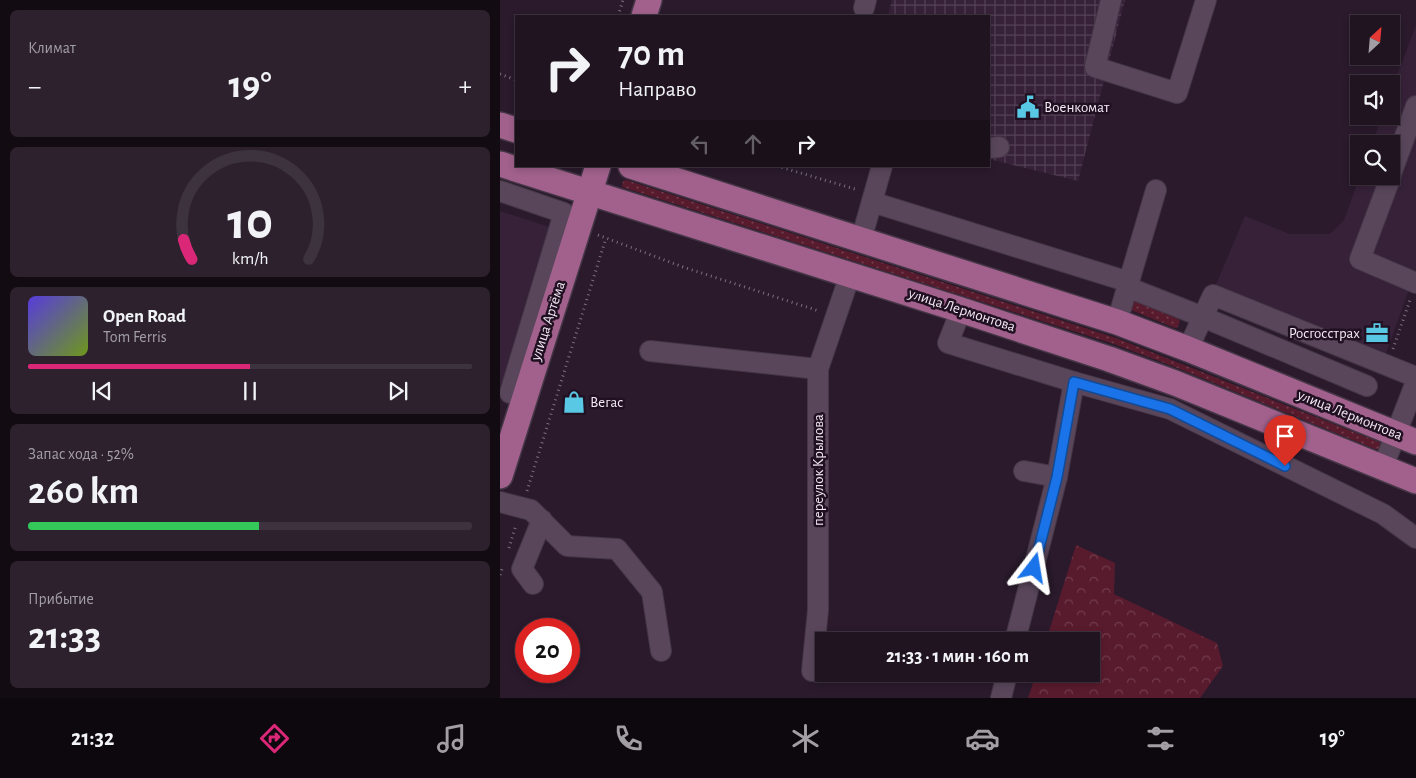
<!DOCTYPE html>
<html lang="ru">
<head>
<meta charset="utf-8">
<style>
	:root { --surface:#201421; --page:#2d212e; --text:#f1f3f6; --muted:#a29ea5; --line:#3d333f; --accent:#db2777 }
	body { margin:0; font-family:"Alegreya Sans",sans-serif; background:var(--page); color:var(--text); height:100vh; display:flex; flex-direction:column; font-size:19px; white-space:nowrap }
	* { box-sizing:border-box; margin:0 }
	p { font-size:16px; color:var(--muted) }
	.icon { flex:none; width:28px; height:28px; fill:none; stroke:currentColor; stroke-width:2; stroke-linecap:round; stroke-linejoin:round }
	.map { position:relative; flex:1; overflow:hidden }
	.details { display:flex; flex-direction:column; gap:10px; padding:10px; background:#120b12; width:500px }
	.details>* { flex:none }
	.guide { position:absolute; left:15px; top:15px; width:475px; height:152px; border-radius:0px; box-shadow:0 2px 8px #0003,0 0 0 1px var(--line); background:#201421; color:var(--text); overflow:hidden }
	.needle { width:32px; rotate:26deg }
	.tools { position:absolute; left:850px; top:15px; display:grid; gap:10px }
	.tools a { display:grid; place-items:center; width:50px; height:50px; border-radius:0px; background:var(--surface); box-shadow:0 2px 8px #0003,0 0 0 1px var(--line); font-size:25px }
	.speed { position:absolute; left:15px; top:618px; display:flex; gap:10px; font-size:25px; font-weight:700; text-align:center }
	.speed>* { display:grid; place-content:center; width:65px; height:65px; border-radius:50%; background:var(--surface); box-shadow:0 2px 8px #0003,0 0 0 1px var(--line); line-height:1 }
	.speed .limit { border:8px solid #d22; background:#fff; color:#111 }
	.pin { position:absolute; display:grid; place-items:center; width:42px; height:42px; color:#fff; margin:-51px -21px; border-radius:50% 50% 50% 0; rotate:-45deg; box-shadow:0 0 5px #0007 }
	.pin .icon { rotate:45deg }
	.me { position:absolute; width:55px; margin:-28px; rotate:14deg; stroke-linejoin:round; filter:drop-shadow(0 0 4px #0008) }
	.turn { display:flex; align-items:center; gap:18px; height:105px; padding:0 20px; font-size:22px }
	.turn .icon { width:65px; height:65px; stroke-width:2.5 }
	.turn b { display:block; font-size:35px; line-height:42px }
	.lanes { display:flex; align-items:center; height:48px; padding:0 20px; background:#0003; justify-content:center; gap:25px; direction:ltr }
	.lanes .off { opacity:.35 }
	.big { font-size:38px; font-weight:700; line-height:1.1 }
	.details .tile { flex:1; display:flex; flex-direction:column; justify-content:center; gap:8px; min-width:0; padding:0 18px; border-radius:8px; background:var(--page) }
	.details .dial { align-items:center; gap:0 }
	.dial svg { height:130px; overflow:visible; fill:none; stroke:var(--line); stroke-width:7; stroke-linecap:round; text-anchor:middle }
	.dial text { fill:var(--text); stroke:none }
	.song { display:flex; align-items:center; gap:15px }
	.cover { width:60px; height:60px; border-radius:8px; background:linear-gradient(135deg,hsl(250 70% 55%),hsl(80 70% 35%)) }
	.played { height:5px; border-radius:2px; background:linear-gradient(90deg,var(--accent) 50%,var(--line) 50%) }
	.keys { display:flex; justify-content:space-around; direction:ltr }
	.heat { display:flex; justify-content:space-between; align-items:center; font-size:28px; direction:ltr }
	.charge { height:8px; border-radius:4px; background:linear-gradient(90deg,#34c759 52%,var(--line) 0) }
	.trip { position:absolute; left:315px; top:632px; width:285px; height:50px; border-radius:0px; background:var(--surface); box-shadow:0 2px 8px #0003,0 0 0 1px var(--line); font-weight:700; line-height:50px; text-align:center }
	.tab-bar { display:flex; height:80px; justify-content:space-around; align-items:center; background:#0d080d; color:var(--muted) }
	.tab-bar .icon { width:35px; height:35px }
	.tab-bar .selected { color:var(--accent) }
	.tab-bar b { font-size:22px; color:var(--text) }
	main { display:flex; flex:1; min-height:0 }
	.map>svg:first-child { display:block }
	.built { fill:#362139 }
	.industrial { fill:url(#industrial-grid) }
	.grass { fill:url(#grass-dots) }
	.forest { fill:url(#forest-crowns) }
	.lines { fill:none; stroke-linecap:round; stroke-linejoin:round }
	.minor-casing { stroke:#443646; stroke-width:22 }
	.major-casing { stroke:#443646; stroke-width:28 }
	.path { stroke:#7d6f7f; stroke-width:3; stroke-dasharray:1 4; stroke-linecap:butt }
	.minor { stroke:#59465b; stroke-width:20 }
	.major { stroke:#a1618c; stroke-width:25 }
	.route-casing { stroke:#114b97; stroke-width:12 }
	.route { stroke:#1a73e8; stroke-width:9 }
	.labels { text-anchor:middle; dominant-baseline:central; stroke-width:5; stroke-linejoin:round; paint-order:stroke }
	.poi-label { font-size:15px; fill:#f4e8f5; stroke:#201022; text-anchor:start }
	.street-label { font-size:15px; fill:#f4e8f5; stroke:#201022 }
</style>
</head>
<body>
<main>
<section class="details">
<div class="tile"><p>Климат</p>
<div class="heat"><a>−</a><b class="big">19°</b><a>+</a></div>
</div>
<div class="tile dial"><svg viewBox="0 0 100 80">
<path d="M14 69A42 42 0 1 1 86 69"/>
<path d="M14 69A42 42 0 0 1 9 57" stroke="#db2777"/>
<text x="50" y="56" font-size="32" font-weight="700">10</text>
<text x="50" y="72" font-size="11">km/h</text>
</svg></div>
<div class="tile">
<div class="song"><i class="cover"></i><div><b>Open Road</b><p>Tom Ferris</p></div></div>
<div class="played"></div>
<div class="keys"><svg class="icon" aria-label="previous" viewBox="0 0 24 24"><path d="M18 5L8 12l10 7zM5 5v14"/></svg><svg class="icon" aria-label="pause" viewBox="0 0 24 24"><path d="M8 5v14M16 5v14"/></svg><svg class="icon" aria-label="next" viewBox="0 0 24 24"><path d="M6 5l10 7-10 7zM19 5v14"/></svg></div>
</div>
<div class="tile"><p>Запас хода · 52%</p><b class="big">260 km</b><div class="charge"></div></div>
<div class="tile"><p>Прибытие</p><b class="big">21:33</b></div>
</section>
<div class="map">
<svg width="916" height="698" viewBox="0 0 916 698">
	<defs>
		<pattern id="industrial-grid" width="8" height="8" patternUnits="userSpaceOnUse" patternTransform="scale(1.25)"><rect width="8" height="8" fill="#362139"/><path d="M0 4h8M4 0v8" fill="none" stroke="#544156"/></pattern>
		<pattern id="grass-dots" width="8" height="8" patternUnits="userSpaceOnUse" patternTransform="scale(1.25)"><rect width="8" height="8" fill="#581b2d"/><path d="M2 2h.1M6 6h.1" fill="none" stroke="#713c4c" stroke-width="1.8" stroke-linecap="round"/></pattern>
		<pattern id="forest-crowns" width="20" height="18" patternUnits="userSpaceOnUse" patternTransform="scale(1.25)"><rect width="20" height="18" fill="#581b2d"/><path d="M2 6a3 3 0 1 1 6 0M12 15a3 3 0 1 1 6 0" fill="none" stroke="#713c4c"/></pattern>
	</defs>
	<rect width="100%" height="100%" fill="#2a1a2c"/>
	<g class="built">
		<path d="M916 25V270L880 370 708 303 745 216 790 234H830L844 220 860 176H891V144H872L882 116H891V92Z"/>
		<path d="M0 211 53 228 0 394Z"/>
	</g>
	<path class="industrial" d="M392 0H625L578 181 489 159V16H388Z"/>
	<g class="grass">
		<path d="M126 180 616 338 879 442 881 445 880 449H875L680 369 614 344 122 187 123 181Z"/>
		<path d="M636 301 678 319 680 321 678 327 675 328 631 310 633 303Z"/>
	</g>
	<path class="forest" d="M576 545 615 563 614 594 717 643 723 666 700 698H528L536 674H591V641H546Z"/>
	<g class="lines">
		<defs>
			<g id="minor">
				<path d="M611 0 595 67 677 93 706 0"/>
				<path d="M364 8 366 0"/>
				<path d="M489 148 499 147"/>
				<path d="M891 174 916 106"/>
				<path d="M891 176 860 259 916 283"/>
				<path d="M0 191 64 213 10 393 25 396"/>
				<path d="M372 202 629 282"/>
				<path d="M361 240 382 166"/>
				<path d="M627 287 703 317 867 386"/>
				<path d="M461 310 448 343 574 382 670 409 883 514 916 538"/>
				<path d="M617 322 656 190"/>
				<path d="M688 349 713 295 916 377"/>
				<path d="M150 351 318 369"/>
				<path d="M883 467 916 382"/>
				<path d="M524 471 557 477"/>
				<path d="M0 502 31 510 67 546 117 549 152 592 161 651"/>
				<path d="M33 584 22 569 42 520"/>
				<path d="M515 641 557 477 574 382"/>
				<path d="M312 671 318 610V369L350 275"/>
				<path d="M501 698 507 674"/>
			</g>
			<g id="major">
				<path d="M144 16 149 0"/>
				<path d="M0 125 16 130"/>
				<path d="M0 164 461 310 609 359 675 383 916 481"/>
				<path d="M131 166 617 322 688 349 916 442"/>
				<path d="M0 476 98 166"/>
			</g>
		</defs>
		<use href="#minor" class="minor-casing"/>
		<use href="#major" class="major-casing"/>
		<g class="path">
			<path d="M118 16 123 0"/>
			<path d="M0 74 16 80"/>
			<path d="M277 166 358 190"/>
			<path d="M98 235 183 267 319 311"/>
			<path d="M893 349 910 300"/>
			<path d="M27 491 106 238"/>
			<path d="M9 548 16 525"/>
			<path d="M0 575 3 566"/>
		</g>
		<use href="#minor" class="minor"/>
		<use href="#major" class="major"/>
	</g>
	<g class="lines">
		<defs>
			<path id="route" d="M534 568 557 477 574 382 670 409 785 466"/>
		</defs>
		<use href="#route" class="route-casing"/>
		<use href="#route" class="route"/>
	</g>
	<defs>
		<symbol id="civic-bare" viewBox="-9 -9 18 18"><path d="M-.6-6.5H3V-4.5H.6V-3L4-1V1h2V6H-6V1h2V-1L-.6-3ZM-1.2 2.5V6h2.4V2.5Z" fill="#59c8e4" stroke="#201022" stroke-width="2.5" paint-order="stroke"/></symbol>
		<symbol id="office-bare" viewBox="-9 -9 18 18"><path d="M-6-3h4V-5.5h4V-3h4V5H-6ZM-1-4.5V-3h2v-1.5ZM-6 0V1H6V0Z" fill="#59c8e4" stroke="#201022" stroke-width="2.5" paint-order="stroke"/></symbol>
		<symbol id="shop-bare" viewBox="-9 -9 18 18"><path d="M-5-2.5h2.3a2.7 3.5 0 0 1 5.4 0H5L5.5 6h-11ZM-1.5-2.5h3a1.5 2.3 0 0 0-3 0Z" fill="#59c8e4" stroke="#201022" stroke-width="2.5" paint-order="stroke"/></symbol>
	</defs>
	<g fill-rule="evenodd">
		<use href="#civic-bare" x="512" y="91" width="32" height="32"/>
		<use href="#office-bare" x="861" y="317" width="32" height="32"/>
		<use href="#shop-bare" x="58" y="386" width="32" height="32"/>
	</g>
	<g class="labels">
		<g class="poi-label">
			<text x="544" y="107">Военкомат</text>
			<text x="860" y="333" text-anchor="end">Росгосстрах</text>
			<text x="90" y="402">Вегас</text>
		</g>
		<g class="street-label">
			<text transform="translate(462 310) rotate(18)">улица Лермонтова</text>
			<text transform="translate(48 321) rotate(-72)">улица Артёма</text>
			<text transform="translate(850 415) rotate(22)">улица Лермонтова</text>
			<text transform="translate(318 470) rotate(-90)">переулок Крылова</text>
		</g>
	</g>
</svg>
<div class="tools">
<a><svg class="needle" viewBox="-14 -14 28 28"><path d="M0-13l5 13h-10z" fill="#e53935"/><path d="M0 13l5-13h-10z" fill="#a29ea5"/></svg></a>
<a><svg class="icon" aria-label="sound" viewBox="0 0 24 24"><path d="M4 9h4l5-4v14l-5-4H4zM17 9q2 3 0 6"/></svg></a>
<a><svg class="icon" aria-label="search" viewBox="0 0 24 24"><circle cx="10" cy="10" r="6"/><path d="M15 15l6 6"/></svg></a>
</div>
<div class="speed"><div class="limit">20</div></div>
<div class="pin" style="left:785px;top:466px;background:#d93025"><svg class="icon" aria-label="arrive" viewBox="0 0 24 24"><path d="M6 21V4h12l-3 4 3 4H6"/></svg></div>
<svg class="me" style="left:534px;top:568px" viewBox="-20 -20 40 40"><path d="M0-17L14 15 0 8-14 15z" fill="#1a73e8" stroke="#fff" stroke-width="4"/></svg>
<div class="trip">21:33 · 1 мин · 160 m</div>
<div class="guide">
<div class="turn"><svg class="icon" aria-label="right" viewBox="0 0 24 24"><path d="M7 20v-9h11M14 6l5 5-5 5"/></svg><div><b>70 m</b>Направо</div></div>
<div class="lanes"><svg class="icon off" aria-label="left" viewBox="0 0 24 24"><path d="M17 20v-9H6M10 6l-5 5 5 5"/></svg><svg class="icon off" aria-label="ahead" viewBox="0 0 24 24"><path d="M12 20V5M6 11l6-6 6 6"/></svg><svg class="icon" aria-label="right" viewBox="0 0 24 24"><path d="M7 20v-9h11M14 6l5 5-5 5"/></svg></div>
</div>
</div>
</main>
<nav class="tab-bar">
<b>21:32</b>
<svg class="icon selected" aria-label="directions" viewBox="0 0 24 24"><path d="M12 3l9 9-9 9-9-9zM9 14v-3h6M13 9l2 2-2 2"/></svg>
<svg class="icon" aria-label="music" viewBox="0 0 24 24"><path d="M9 18V5l10-2v13"/><circle cx="6" cy="18" r="3"/><circle cx="16" cy="16" r="3"/></svg>
<svg class="icon" aria-label="phone" viewBox="0 0 24 24"><path d="M5 4h4l2 5-3 2q2 4 5 5l2-3 5 2v4C11 20 4 13 5 4z"/></svg>
<svg class="icon" aria-label="climate" viewBox="0 0 24 24"><path d="M12 3v18M4 7l16 10M4 17L20 7"/></svg>
<svg class="icon" aria-label="car" viewBox="0 0 24 24"><path d="M5 17H2v-5l4-1 3-4h7l3 4 3 1v5h-3M9 17h6M6 11h13"/><circle cx="7" cy="17" r="2"/><circle cx="17" cy="17" r="2"/></svg>
<svg class="icon" aria-label="filters" viewBox="0 0 24 24"><path d="M4 7h16M4 17h16"/><circle cx="9" cy="7" r="2"/><circle cx="15" cy="17" r="2"/></svg>
<b>19°</b>
</nav>
</body>
</html>
